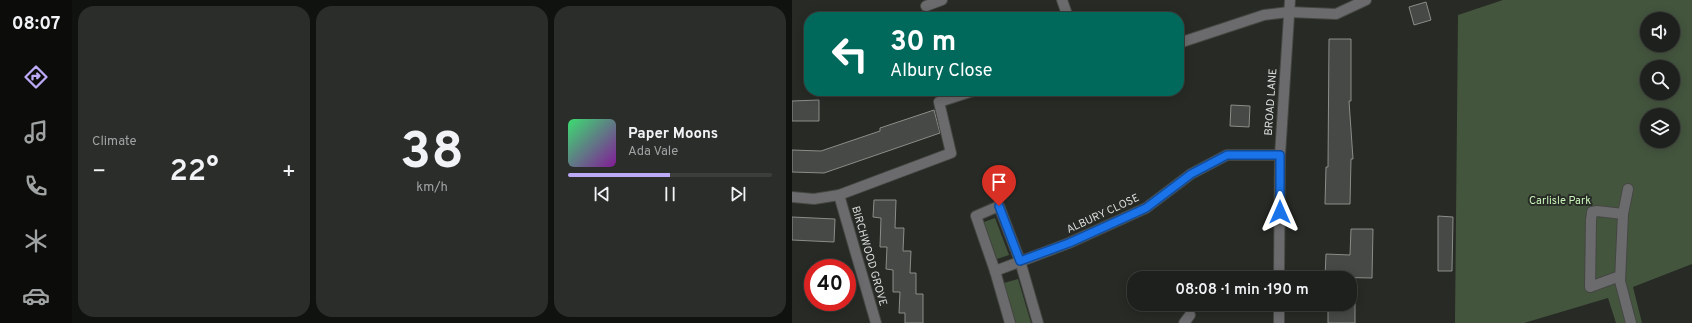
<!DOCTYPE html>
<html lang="en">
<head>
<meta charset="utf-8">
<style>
	:root { --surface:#1d201c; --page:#2a2d29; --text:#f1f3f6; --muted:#a0a3a3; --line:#3b3e3b; --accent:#bcaaf6 }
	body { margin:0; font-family:Overpass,sans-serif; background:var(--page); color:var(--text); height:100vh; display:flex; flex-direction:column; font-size:15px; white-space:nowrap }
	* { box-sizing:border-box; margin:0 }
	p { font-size:13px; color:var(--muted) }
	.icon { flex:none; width:22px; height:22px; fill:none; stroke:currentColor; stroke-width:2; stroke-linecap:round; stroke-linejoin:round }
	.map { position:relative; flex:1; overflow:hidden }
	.drawer { display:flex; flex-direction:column; gap:6px; padding:6px; background:#10120f; width:720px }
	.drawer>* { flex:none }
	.hud { position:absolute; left:12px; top:12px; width:380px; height:84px; border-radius:16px; box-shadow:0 2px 10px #0003,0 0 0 1px var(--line); background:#00695c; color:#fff; overflow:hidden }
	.tools { position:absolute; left:848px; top:12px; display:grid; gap:8px }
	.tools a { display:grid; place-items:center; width:40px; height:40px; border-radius:50%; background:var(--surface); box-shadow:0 2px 10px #0003,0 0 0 1px var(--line); font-size:20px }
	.speed { position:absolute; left:12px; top:259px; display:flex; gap:8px; font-size:20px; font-weight:700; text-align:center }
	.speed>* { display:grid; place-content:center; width:52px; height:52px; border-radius:50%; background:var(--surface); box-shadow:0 2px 10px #0003,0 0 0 1px var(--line); line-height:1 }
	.speed .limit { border:6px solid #d22; background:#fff; color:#111 }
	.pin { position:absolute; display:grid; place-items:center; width:34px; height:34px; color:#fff; margin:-41px -17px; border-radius:50% 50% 50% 0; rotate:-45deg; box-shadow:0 0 4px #0007 }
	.pin .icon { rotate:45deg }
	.me { position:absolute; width:44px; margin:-22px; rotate:0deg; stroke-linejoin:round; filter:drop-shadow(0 0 3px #0008) }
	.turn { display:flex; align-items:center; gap:14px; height:84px; padding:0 20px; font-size:18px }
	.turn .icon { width:52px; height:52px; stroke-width:2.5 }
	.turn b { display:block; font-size:28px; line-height:34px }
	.big { font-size:30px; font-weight:600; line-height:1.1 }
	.drawer .tile { flex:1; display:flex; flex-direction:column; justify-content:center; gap:6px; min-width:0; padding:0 14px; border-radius:16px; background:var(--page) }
	.drawer .dial { align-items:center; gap:0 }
	.dial b { font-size:52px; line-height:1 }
	.song { display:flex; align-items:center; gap:12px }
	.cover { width:48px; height:48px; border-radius:6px; background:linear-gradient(135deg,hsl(140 70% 55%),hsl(290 70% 35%)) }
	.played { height:4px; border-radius:2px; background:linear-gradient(90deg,var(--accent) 50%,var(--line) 50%) }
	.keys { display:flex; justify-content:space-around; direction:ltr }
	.heat { display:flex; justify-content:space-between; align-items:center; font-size:22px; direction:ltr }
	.drawer .tiles { flex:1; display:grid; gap:6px; grid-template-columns:repeat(3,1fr) }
	.trip { position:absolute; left:335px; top:271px; width:230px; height:40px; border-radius:16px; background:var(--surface); box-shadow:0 2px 10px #0003,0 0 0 1px var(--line); font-weight:600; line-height:40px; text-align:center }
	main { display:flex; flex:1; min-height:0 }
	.tab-bar { display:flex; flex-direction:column; width:72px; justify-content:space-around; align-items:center; background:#0c0d0b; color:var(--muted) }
	.tab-bar .icon { width:28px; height:28px }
	.tab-bar .on { color:var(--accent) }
	.tab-bar b { font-size:18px; color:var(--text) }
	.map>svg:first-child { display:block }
	.green { fill:#44553e; fill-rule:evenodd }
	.building { fill:#464945; stroke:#8a8e89 }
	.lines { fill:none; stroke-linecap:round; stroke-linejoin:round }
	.minor-casing { stroke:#444742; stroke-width:12 }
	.minor { stroke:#6b6b6d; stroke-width:10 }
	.route-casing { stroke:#114b97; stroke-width:10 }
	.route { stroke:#1a73e8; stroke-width:7 }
	.labels { text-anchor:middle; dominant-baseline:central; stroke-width:4; stroke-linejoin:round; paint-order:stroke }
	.street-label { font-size:11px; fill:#dbdddb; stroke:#272a25 }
	.park-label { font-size:11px; fill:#c6f2b7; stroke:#272a25 }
</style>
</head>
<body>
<main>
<nav class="tab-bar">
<b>08:07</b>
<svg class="icon on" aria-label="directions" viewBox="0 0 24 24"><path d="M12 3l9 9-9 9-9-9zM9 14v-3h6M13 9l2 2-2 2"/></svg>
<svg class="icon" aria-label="music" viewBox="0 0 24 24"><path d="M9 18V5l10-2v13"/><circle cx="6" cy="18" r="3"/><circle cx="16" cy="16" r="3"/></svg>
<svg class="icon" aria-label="phone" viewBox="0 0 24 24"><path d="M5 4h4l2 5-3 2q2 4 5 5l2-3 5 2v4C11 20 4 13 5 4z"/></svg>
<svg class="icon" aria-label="climate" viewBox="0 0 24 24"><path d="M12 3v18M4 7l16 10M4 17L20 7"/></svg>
<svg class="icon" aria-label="car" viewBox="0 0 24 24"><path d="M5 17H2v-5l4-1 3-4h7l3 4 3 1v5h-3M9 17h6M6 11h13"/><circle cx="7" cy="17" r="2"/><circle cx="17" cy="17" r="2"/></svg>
</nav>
<section class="drawer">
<div class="tiles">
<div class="tile"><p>Climate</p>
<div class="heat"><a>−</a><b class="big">22°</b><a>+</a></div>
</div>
<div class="tile dial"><b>38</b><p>km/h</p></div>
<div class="tile">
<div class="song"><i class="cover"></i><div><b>Paper Moons</b><p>Ada Vale</p></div></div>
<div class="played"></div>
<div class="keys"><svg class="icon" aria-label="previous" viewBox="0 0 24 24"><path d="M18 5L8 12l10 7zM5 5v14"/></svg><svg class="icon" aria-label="pause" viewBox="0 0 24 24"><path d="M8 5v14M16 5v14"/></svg><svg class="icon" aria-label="next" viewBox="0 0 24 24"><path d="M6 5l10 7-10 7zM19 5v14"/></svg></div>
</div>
</div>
</section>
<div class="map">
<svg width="900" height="323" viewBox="0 0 900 323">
	<rect width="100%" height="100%" fill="#272a25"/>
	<g class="green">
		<path d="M711 0H900V264L841 287 850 323H824L816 298 732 323H663L666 15ZM855 19H881V45H855ZM855 67H881V93H855ZM855 115H881V141H855Z"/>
		<path d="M203 218 217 255 205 259 192 222Z"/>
		<path d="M226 279 239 323H224L212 283Z"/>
	</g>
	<g class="building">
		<path d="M634 2 639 20 622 25 617 7Z"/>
		<path d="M537 39H559V101H557L561 159H559L558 204H533L534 167H536Z"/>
		<path d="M27 100V121H0V101Z"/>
		<path d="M439 105 458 106 457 127 438 126Z"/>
		<path d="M142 110 148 133 32 173 0 172V150L29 151 88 131V128Z"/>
		<path d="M82 200H104L103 228H112L111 251H119L118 273H124V294H131V323H113V313H107L108 292H101V270L94 269 95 247H88L89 218 81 217Z"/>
		<path d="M646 216 661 217 660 271H646Z"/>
		<path d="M0 217 43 219 42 242 0 240Z"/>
		<path d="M559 229H581L580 278 533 277 534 254 558 255Z"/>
		<rect x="536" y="304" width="27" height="19"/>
	</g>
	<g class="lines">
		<defs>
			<g id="minor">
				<path d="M270 0 276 17"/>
				<path d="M134 6 150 0"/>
				<path d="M387 43 472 15 497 12 544 14 574 0"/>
				<path d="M836 189 831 214 828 281 839 323"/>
				<path d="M47 195 84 323"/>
				<path d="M0 197 22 199 47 195 159 153 147 102 181 91"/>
				<path d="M203 271 184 216 207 206 228 261 246 323"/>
				<path d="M828 276 798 287 799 220 800 212 805 211 831 214"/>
				<path d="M487 278 488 155 498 0"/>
				<path d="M487 304V323"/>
				<path d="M218 323 203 271 277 243 354 208 399 174 435 155H488"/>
				<path d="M392 323 398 315"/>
			</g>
		</defs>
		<use href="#minor" class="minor-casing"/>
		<use href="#minor" class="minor"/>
	</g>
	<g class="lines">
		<defs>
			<path id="route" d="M207 206 228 261 277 243 354 208 399 174 435 155H488V212"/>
		</defs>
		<use href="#route" class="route-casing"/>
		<use href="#route" class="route"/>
	</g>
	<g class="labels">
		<g class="street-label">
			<text transform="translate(479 102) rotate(-86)">BROAD LANE</text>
			<text transform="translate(311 214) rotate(-25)">ALBURY CLOSE</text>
			<text transform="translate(77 256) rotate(74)">BIRCHWOOD GROVE</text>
		</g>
		<g class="park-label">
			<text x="768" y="201">Carlisle Park</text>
		</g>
	</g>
</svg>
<div class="tools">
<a><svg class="icon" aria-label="sound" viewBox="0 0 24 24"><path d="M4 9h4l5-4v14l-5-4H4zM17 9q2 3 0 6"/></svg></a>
<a><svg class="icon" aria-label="search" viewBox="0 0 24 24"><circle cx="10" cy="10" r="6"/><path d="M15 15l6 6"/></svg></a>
<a><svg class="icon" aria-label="layers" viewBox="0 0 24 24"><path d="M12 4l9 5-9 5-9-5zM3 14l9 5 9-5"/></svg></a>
</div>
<div class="speed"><div class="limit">40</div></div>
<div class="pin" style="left:207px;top:206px;background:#d93025"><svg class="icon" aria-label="arrive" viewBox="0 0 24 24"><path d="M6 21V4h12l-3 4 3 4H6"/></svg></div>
<svg class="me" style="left:488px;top:212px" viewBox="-20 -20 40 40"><path d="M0-17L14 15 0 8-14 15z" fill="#1a73e8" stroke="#fff" stroke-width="4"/></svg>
<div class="trip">08:08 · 1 min · 190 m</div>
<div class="hud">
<div class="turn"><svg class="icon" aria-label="left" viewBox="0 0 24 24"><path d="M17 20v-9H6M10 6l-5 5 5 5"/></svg><div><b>30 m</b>Albury Close</div></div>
</div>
</div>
</main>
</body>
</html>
